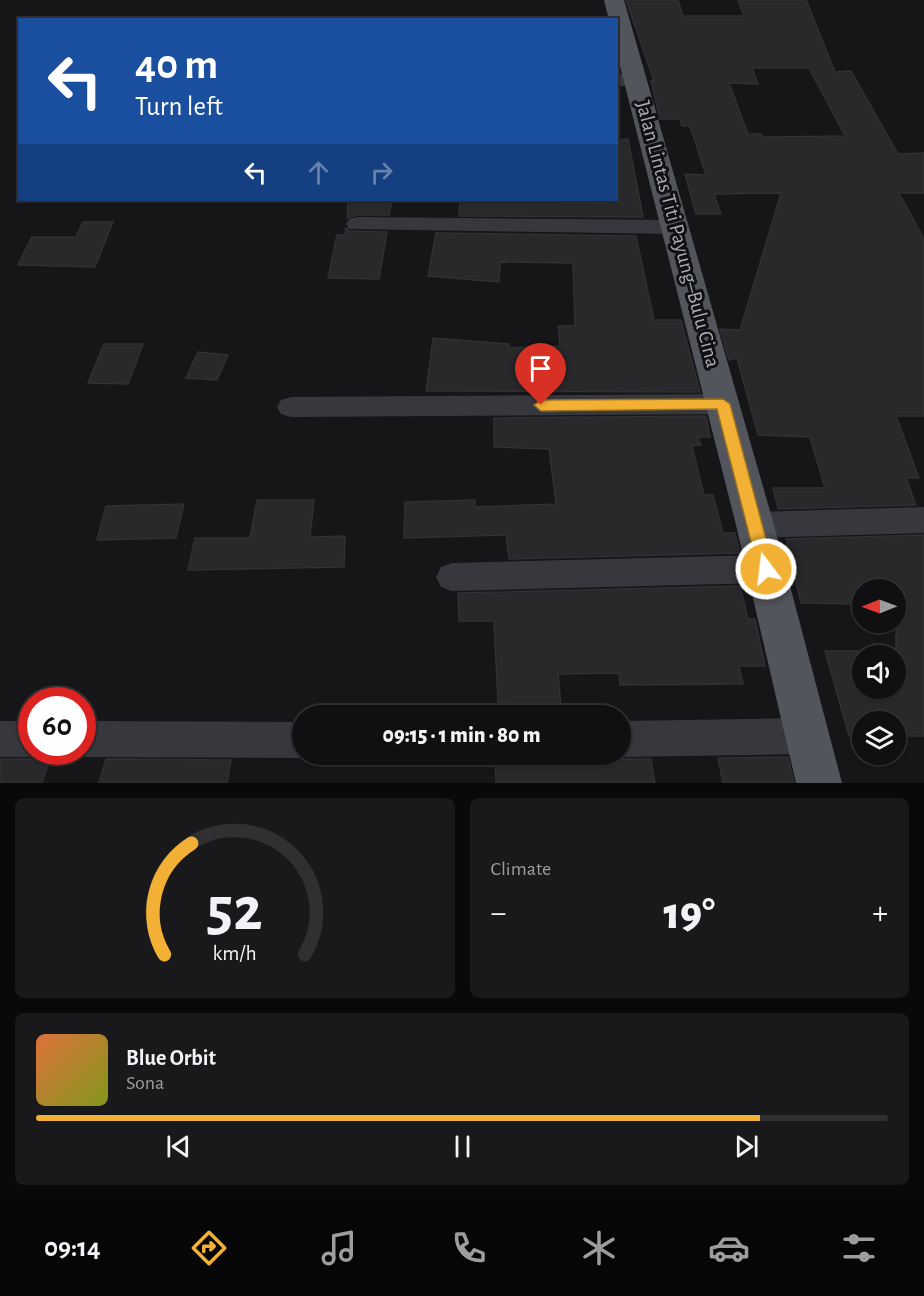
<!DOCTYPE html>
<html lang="en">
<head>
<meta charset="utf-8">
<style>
	:root { --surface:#101012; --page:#19191b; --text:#f1f3f6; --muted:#9c9d9f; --line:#303032; --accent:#f2b134 }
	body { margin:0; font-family:"Alegreya Sans",sans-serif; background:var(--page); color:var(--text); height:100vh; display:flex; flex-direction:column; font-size:22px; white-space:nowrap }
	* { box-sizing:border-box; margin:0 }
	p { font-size:20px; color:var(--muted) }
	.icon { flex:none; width:33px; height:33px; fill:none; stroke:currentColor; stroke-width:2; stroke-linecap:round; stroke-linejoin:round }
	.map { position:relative; height:783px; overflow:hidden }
	.drawer { display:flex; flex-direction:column; gap:15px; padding:15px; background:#09090a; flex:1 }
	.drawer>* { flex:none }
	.banner { position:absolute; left:18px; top:18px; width:600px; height:183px; border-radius:0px; box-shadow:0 2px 4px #0004,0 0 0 2px var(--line); background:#1a4fa0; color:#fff; overflow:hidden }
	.needle { width:39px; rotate:269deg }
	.fabs { position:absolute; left:852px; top:579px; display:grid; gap:12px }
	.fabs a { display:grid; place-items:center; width:54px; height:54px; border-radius:50%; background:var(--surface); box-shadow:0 2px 4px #0004,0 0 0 2px var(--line); font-size:30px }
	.speed { position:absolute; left:18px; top:687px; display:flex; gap:12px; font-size:30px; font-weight:700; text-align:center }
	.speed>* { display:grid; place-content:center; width:78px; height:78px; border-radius:50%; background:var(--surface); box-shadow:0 2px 4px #0004,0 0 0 2px var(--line); line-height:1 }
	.speed .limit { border:9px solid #d22; background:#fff; color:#111 }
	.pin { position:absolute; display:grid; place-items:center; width:51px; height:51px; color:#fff; margin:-62px -26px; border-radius:50% 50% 50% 0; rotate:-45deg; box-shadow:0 0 6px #0007 }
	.pin .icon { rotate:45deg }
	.me { position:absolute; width:66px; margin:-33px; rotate:345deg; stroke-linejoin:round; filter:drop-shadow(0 0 4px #0008) }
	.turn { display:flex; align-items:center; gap:21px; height:126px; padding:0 18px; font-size:27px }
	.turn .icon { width:78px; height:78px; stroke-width:2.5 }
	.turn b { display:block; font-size:42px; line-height:51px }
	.lanes { display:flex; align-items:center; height:57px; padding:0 18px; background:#0003; justify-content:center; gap:30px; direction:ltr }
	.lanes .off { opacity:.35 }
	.big { font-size:45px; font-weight:800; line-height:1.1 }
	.drawer .card { flex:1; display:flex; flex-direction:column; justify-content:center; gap:9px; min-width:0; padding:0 21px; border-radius:9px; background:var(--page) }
	.drawer .dial { align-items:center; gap:0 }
	.dial svg { height:156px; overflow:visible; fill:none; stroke:var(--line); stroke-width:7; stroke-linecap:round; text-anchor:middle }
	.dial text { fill:var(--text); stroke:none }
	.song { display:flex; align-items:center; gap:18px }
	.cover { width:72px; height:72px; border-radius:9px; background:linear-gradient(135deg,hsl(20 70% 55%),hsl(70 70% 35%)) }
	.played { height:6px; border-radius:3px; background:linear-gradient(90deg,var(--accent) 85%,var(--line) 85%) }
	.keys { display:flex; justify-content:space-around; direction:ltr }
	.heat { display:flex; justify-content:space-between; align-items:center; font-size:33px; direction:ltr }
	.drawer .tiles { flex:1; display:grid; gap:15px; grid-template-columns:1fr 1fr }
	.card:last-child { grid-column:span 2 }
	.trip { position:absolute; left:292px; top:705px; width:339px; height:60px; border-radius:30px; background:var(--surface); box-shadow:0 2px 4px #0004,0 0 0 2px var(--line); font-weight:800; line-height:60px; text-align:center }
	.dock { display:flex; height:96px; justify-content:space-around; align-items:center; background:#060607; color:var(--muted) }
	.dock .icon { width:42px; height:42px }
	.dock .selected { color:var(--accent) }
	.dock b { font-size:27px; color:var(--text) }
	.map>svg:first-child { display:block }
	.building { fill:#29292c; stroke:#303034; stroke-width:1.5; fill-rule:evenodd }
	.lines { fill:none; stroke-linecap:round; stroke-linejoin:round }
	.street { fill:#37383d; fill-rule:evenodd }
	.primary { fill:#53555c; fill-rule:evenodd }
	.route { fill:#f2b134; stroke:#9d7322; stroke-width:1.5 }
	.labels { text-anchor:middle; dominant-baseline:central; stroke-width:6; stroke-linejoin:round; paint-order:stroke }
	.street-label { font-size:21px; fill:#a8adb8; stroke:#111113 }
</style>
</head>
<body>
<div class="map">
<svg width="924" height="783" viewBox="0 0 924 783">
	<rect width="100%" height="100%" fill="#161618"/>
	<g class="building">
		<path d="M626 0H678L683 16H744L738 0H806L835 72 851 71 898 154 924 153V193H899L924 239V416H896L919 478H906L916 505 778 509 773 488H825L810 437 758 435 737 358 729 360 720 329 740 330 781 193 714 194 721 214H696L685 174 706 175 690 126H682L680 119H660L651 81H654ZM752 68H809L845 136 763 137 761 134H748L729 83 758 84Z"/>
		<path d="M628 139 643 217 459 216 460 200H562V203L616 204V140Z"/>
		<path d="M348 200H392L389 215H357L347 218Z"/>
		<path d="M83 222H113L95 267 18 265 32 237H76Z"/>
		<path d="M346 228 349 231 387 232 379 279 328 278 337 235H345Z"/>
		<path d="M436 233 636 236 654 320H681L700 392 426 391 433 338 509 344V348L560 346 558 326H575L573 263 500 262 499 282 428 276Z"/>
		<path d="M104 344H143L128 384 88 383Z"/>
		<path d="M198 352 228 355 217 380 186 378Z"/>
		<path d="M706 416 710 437H698L701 445 692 446 704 495H713L723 533H735L740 553 509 559 506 535 404 538 405 502 475 500V507L556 504 549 449 494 447V418Z"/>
		<path d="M257 500H314L310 537 345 536 344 567 188 570 195 538H250Z"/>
		<path d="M184 504 176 538 97 540 106 506Z"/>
		<path d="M924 535V736H896V722H862V736H849L825 651H896V590H862V604L801 603 786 539ZM862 656H896V688H862Z"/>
		<path d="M740 586 748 619H755L765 666H739L743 684 620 685 619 673 558 674 562 716H507L506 702H498L494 621H459L458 593Z"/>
		<path d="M47 752H52L42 783H0V759H32Z"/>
		<path d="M495 754H565V759H651L655 783H496Z"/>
		<path d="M788 757 794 783H723L718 758Z"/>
		<path d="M106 759 231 760 227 783H99Z"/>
	</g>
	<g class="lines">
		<g class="street">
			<path d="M616 74H637L646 80 637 86H616Z"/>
			<path d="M357 217 677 220 685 222 688 227 685 232 677 234 349 229 346 224 349 219Z"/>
			<path d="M723 394 733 397 737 404 733 411 723 414 291 417 281 414 277 407 281 400 291 397Z"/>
			<path d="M924 507V533L755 538 744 534 740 525 744 516 755 512Z"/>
			<path d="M766 555 777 559 782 569 777 579 766 583 452 591 441 587 436 577 441 567 452 563Z"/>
			<path d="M806 718 819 723 824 736 819 749 806 754 621 757 615 754H621V721Z"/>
			<path d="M0 721H32V752H45L32 757H0Z"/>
			<path d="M82 721 303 722V754H311L303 758 82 757 69 752H82Z"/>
		</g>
		<path class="primary" d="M604 0H624L774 525 842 783H796L736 525 616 50V20H609Z"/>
	</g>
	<path class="route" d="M723 399 730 404 774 569 772 574H761L758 569 717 409 541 411 534 405 541 400Z"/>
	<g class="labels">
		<g class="street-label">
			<text transform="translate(678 234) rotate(75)">Jalan Lintas Titi Payung–Bulu Cina</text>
		</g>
	</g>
</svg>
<div class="fabs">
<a><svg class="needle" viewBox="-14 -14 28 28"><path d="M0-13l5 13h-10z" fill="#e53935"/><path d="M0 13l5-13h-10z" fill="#9c9d9f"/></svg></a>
<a><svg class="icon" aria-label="sound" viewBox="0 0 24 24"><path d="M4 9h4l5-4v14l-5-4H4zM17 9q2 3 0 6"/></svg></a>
<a><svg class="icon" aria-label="layers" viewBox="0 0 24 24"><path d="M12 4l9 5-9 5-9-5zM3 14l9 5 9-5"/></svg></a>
</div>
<div class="speed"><div class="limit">60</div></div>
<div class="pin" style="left:541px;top:405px;background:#d93025"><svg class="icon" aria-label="arrive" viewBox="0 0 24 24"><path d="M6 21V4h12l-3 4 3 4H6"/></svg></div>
<svg class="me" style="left:766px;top:569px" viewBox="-20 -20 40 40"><circle r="17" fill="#f2b134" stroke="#fff" stroke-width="3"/><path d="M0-11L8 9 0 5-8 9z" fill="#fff"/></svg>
<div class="trip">09:15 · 1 min · 80 m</div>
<div class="banner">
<div class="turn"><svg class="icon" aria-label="left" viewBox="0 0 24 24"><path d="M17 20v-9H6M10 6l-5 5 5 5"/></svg><div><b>40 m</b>Turn left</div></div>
<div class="lanes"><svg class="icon" aria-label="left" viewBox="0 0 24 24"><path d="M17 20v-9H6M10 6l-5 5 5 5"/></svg><svg class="icon off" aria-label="ahead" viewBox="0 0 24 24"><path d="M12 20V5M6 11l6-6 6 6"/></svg><svg class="icon off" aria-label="right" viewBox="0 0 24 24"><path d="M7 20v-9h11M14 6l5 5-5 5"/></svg></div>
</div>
</div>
<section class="drawer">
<div class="tiles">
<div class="card dial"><svg viewBox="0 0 100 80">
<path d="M14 69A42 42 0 1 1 86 69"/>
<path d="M14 69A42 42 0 0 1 28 12" stroke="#f2b134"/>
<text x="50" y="56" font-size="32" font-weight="700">52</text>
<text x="50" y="72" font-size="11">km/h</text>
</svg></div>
<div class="card"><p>Climate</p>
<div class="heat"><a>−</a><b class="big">19°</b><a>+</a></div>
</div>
<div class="card">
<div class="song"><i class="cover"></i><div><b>Blue Orbit</b><p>Sona</p></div></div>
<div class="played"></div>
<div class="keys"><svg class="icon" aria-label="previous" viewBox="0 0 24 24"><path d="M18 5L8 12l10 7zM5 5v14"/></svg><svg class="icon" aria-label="pause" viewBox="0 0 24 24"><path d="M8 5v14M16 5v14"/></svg><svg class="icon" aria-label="next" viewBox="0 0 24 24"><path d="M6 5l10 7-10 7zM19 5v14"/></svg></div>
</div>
</div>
</section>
<nav class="dock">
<b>09:14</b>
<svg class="icon selected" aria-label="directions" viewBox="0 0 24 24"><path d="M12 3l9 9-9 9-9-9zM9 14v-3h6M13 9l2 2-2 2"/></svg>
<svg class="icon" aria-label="music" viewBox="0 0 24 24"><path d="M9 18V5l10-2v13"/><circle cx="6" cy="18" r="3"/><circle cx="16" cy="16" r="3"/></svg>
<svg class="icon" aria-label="phone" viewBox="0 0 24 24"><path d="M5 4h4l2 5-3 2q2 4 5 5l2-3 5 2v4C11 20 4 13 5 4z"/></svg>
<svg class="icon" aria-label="climate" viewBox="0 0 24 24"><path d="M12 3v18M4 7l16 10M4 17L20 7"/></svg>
<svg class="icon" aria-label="car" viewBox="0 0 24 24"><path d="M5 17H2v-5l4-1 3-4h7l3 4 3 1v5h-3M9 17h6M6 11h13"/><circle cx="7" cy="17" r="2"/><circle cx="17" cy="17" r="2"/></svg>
<svg class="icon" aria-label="filters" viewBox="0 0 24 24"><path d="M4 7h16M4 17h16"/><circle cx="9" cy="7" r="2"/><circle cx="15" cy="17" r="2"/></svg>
</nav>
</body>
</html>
